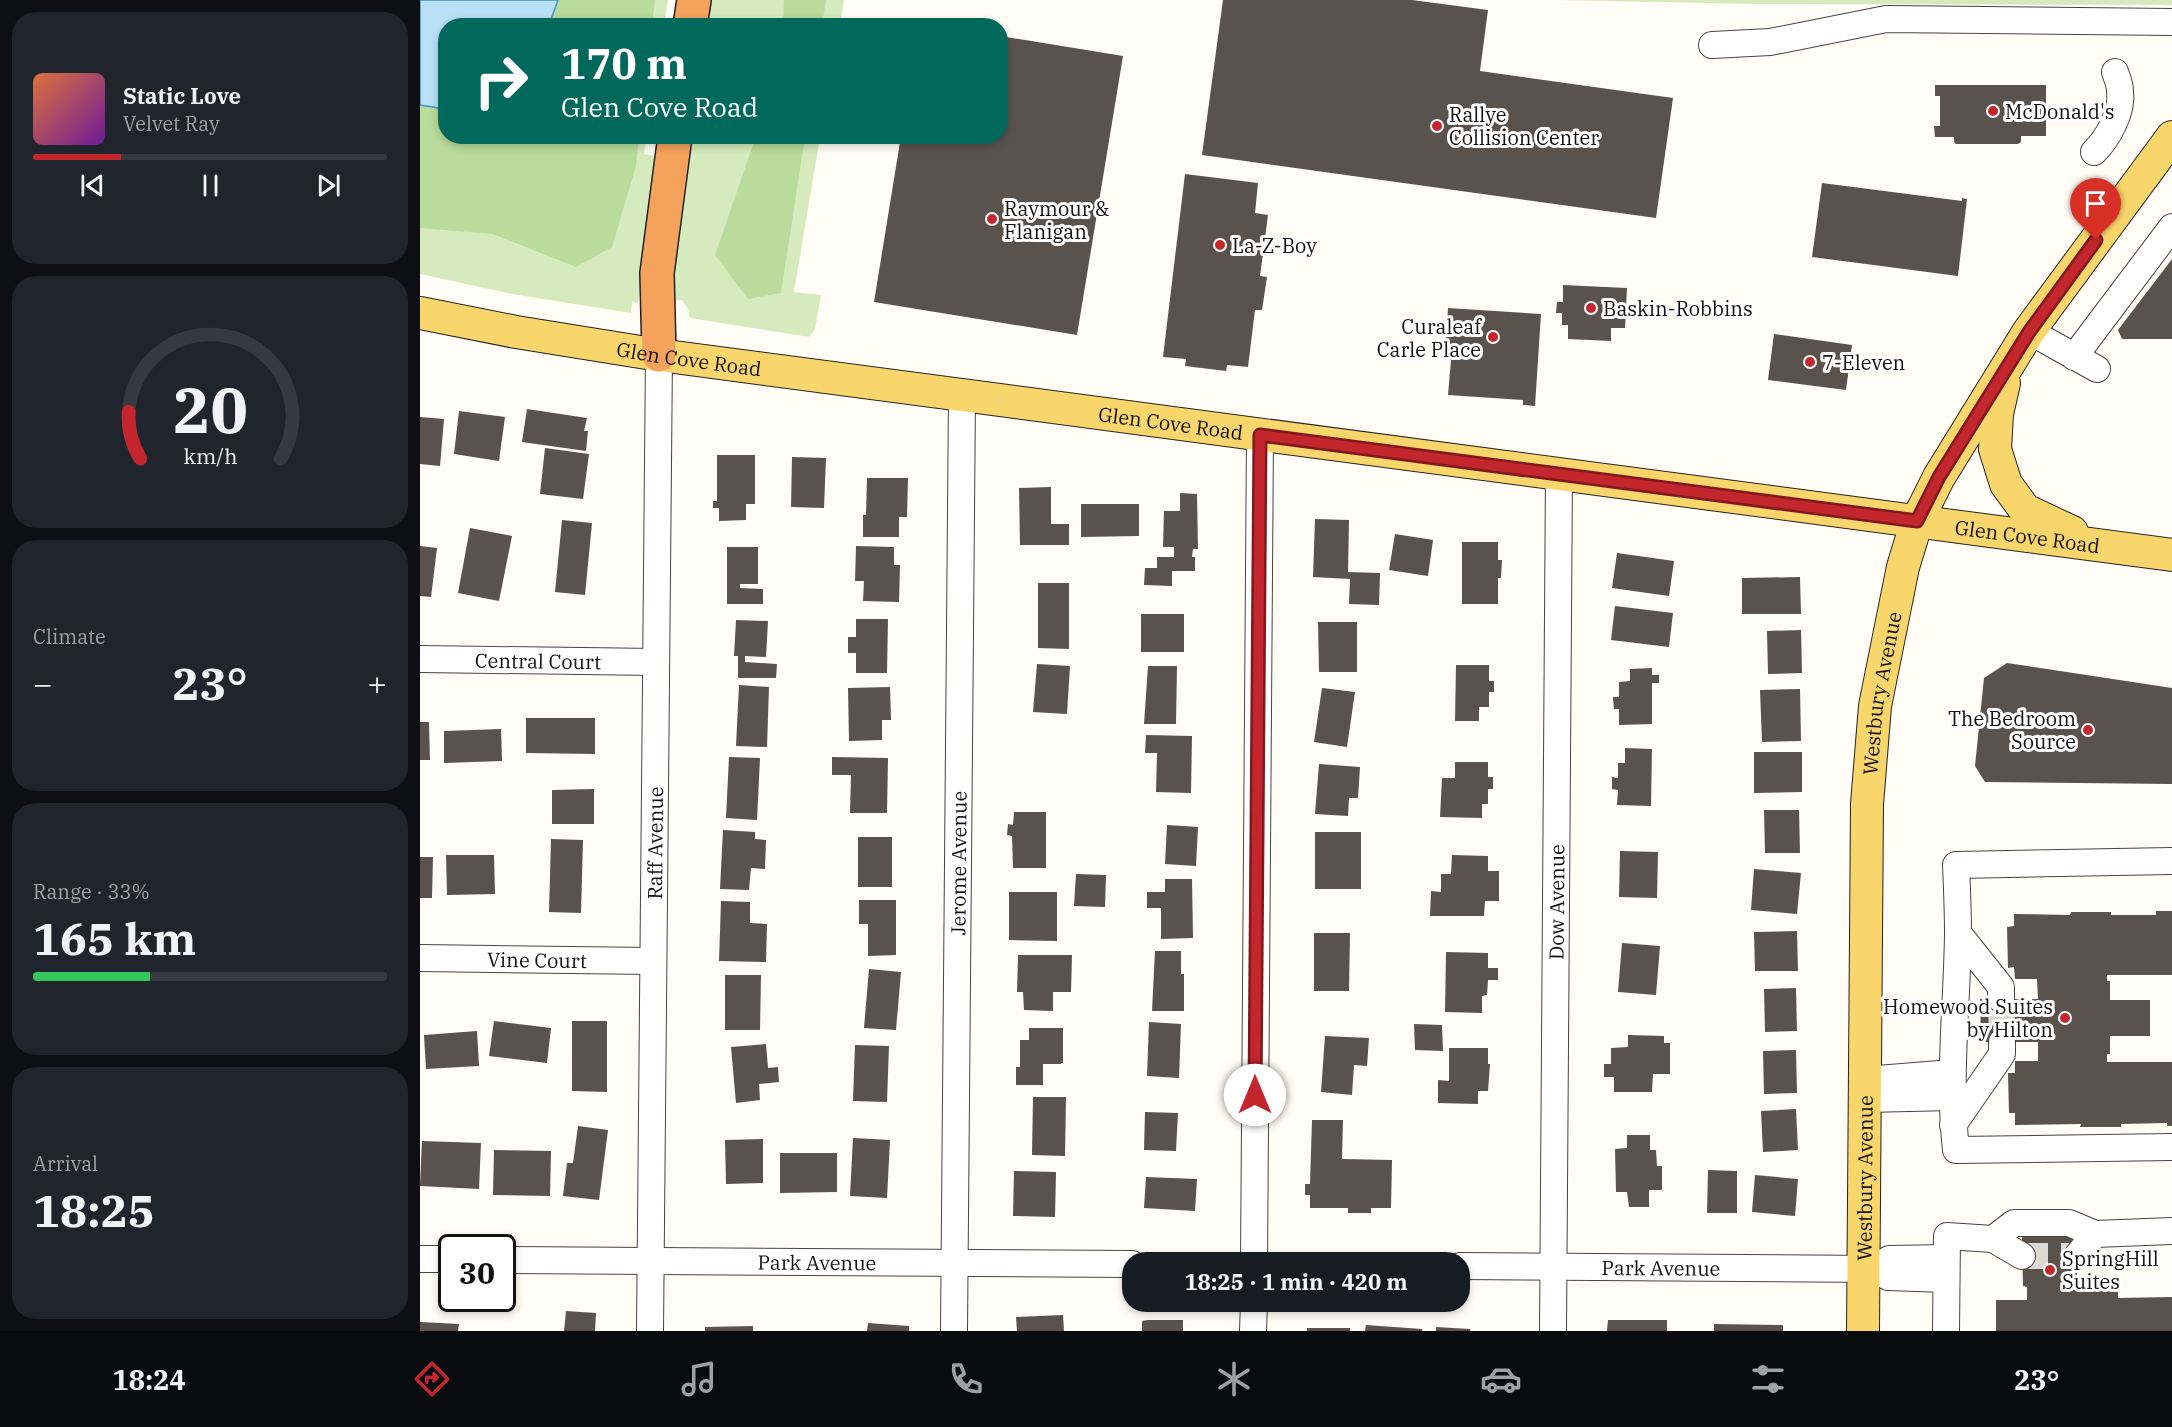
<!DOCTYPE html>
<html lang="en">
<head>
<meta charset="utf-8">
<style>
	:root { --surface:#171b24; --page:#20242c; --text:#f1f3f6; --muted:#9ea1a6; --line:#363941; --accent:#c4262e }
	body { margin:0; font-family:"IBM Plex Serif",serif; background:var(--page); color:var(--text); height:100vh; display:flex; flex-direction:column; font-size:22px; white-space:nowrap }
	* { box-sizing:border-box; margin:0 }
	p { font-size:20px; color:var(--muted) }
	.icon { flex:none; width:33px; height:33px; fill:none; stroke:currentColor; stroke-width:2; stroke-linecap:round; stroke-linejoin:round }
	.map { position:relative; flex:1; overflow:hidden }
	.details { display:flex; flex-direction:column; gap:12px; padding:12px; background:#0d0f14; width:420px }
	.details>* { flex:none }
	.top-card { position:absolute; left:18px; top:18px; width:570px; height:126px; border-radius:24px; box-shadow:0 3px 9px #0003; background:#00695c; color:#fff; overflow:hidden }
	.speed { position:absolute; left:18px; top:1234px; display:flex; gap:12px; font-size:30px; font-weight:700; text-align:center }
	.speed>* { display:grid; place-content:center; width:78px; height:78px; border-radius:50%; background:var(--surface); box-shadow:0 3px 9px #0003; line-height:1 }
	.speed .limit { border:3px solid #111; border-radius:9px; background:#fff; color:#111 }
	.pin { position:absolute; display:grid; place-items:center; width:51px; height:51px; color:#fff; margin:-62px -26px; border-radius:50% 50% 50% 0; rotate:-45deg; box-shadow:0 0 6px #0007 }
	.pin .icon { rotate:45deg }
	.me { position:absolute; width:66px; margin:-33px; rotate:0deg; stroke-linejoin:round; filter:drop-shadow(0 0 4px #0008) }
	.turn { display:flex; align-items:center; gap:21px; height:126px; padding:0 24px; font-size:27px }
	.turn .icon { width:78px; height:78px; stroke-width:2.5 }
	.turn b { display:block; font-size:42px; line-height:51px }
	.big { font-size:45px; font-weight:700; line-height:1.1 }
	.details .tile { flex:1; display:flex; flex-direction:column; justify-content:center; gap:9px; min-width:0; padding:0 21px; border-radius:24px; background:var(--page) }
	.details .dial { align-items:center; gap:0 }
	.dial svg { height:156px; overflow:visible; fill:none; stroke:var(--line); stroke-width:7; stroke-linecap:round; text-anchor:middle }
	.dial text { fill:var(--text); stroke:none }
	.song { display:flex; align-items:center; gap:18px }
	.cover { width:72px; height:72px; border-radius:9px; background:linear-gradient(135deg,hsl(20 70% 55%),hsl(280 70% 35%)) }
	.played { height:6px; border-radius:3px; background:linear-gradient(90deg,var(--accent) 25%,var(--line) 25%) }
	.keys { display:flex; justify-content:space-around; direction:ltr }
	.heat { display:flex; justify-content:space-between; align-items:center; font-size:33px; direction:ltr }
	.charge { height:9px; border-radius:4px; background:linear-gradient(90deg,#34c759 33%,var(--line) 0) }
	.trip { position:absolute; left:702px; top:1252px; width:348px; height:60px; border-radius:24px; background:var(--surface); box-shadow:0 3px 9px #0003; font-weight:700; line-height:60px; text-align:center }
	.tab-bar { display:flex; height:96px; justify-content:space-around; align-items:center; background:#090b0e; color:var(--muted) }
	.tab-bar .icon { width:42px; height:42px }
	.tab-bar .selected { color:var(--accent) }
	.tab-bar b { font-size:27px; color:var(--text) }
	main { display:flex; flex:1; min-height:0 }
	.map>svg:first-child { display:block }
	.green { fill:#d5ebbd }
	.forest { fill:#b9dc9c }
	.water { fill:#b9e0f7; stroke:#3f96cf; stroke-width:1.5 }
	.building { fill:#5a524d }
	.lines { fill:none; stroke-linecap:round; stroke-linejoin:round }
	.minor-tunnel { stroke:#dbdad3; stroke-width:26; stroke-dasharray:26 13; stroke-linecap:butt }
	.minor-casing { stroke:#444; stroke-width:28 }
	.major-casing { stroke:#222; stroke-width:34 }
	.highway-casing { stroke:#222; stroke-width:36 }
	.minor { stroke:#fff; stroke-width:26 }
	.major { stroke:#f9d66b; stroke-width:32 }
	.highway { stroke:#f5a25d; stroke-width:33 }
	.route-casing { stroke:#7f191e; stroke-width:15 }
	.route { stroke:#c4262e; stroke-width:10 }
	.poi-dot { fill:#c4262e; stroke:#fff; stroke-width:2 }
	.labels { text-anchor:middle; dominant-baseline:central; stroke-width:6; stroke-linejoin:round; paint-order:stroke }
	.poi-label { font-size:20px; fill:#111; stroke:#fff; text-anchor:start }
	.street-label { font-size:20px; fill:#111; stroke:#fff }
</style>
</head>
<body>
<main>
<section class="details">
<div class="tile">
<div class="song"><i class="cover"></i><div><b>Static Love</b><p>Velvet Ray</p></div></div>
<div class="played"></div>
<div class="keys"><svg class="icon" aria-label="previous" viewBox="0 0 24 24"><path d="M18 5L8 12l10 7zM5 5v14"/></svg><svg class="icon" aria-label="pause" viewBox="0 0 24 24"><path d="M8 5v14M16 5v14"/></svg><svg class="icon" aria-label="next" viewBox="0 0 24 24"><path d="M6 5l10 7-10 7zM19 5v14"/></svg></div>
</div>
<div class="tile dial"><svg viewBox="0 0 100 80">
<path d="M14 69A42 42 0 1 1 86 69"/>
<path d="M14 69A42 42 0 0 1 8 45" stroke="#c4262e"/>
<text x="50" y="56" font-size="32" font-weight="700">20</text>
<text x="50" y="72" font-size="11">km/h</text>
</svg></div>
<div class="tile"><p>Climate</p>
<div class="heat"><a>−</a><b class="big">23°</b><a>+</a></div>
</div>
<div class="tile"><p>Range · 33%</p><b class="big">165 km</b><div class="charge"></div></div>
<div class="tile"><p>Arrival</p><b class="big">18:25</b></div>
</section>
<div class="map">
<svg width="1752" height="1331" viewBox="0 0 1752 1331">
	<rect width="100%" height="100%" fill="#fffdf5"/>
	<g class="green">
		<path d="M0 0H248L244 25 26 26V136L226 137 224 154 237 156 218 303 212 302 211 313 92 294 0 274Z"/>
		<path d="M289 0H424L420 25 286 26Z"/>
		<path d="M1133 0H1752V5L1338 4Z"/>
		<path d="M271 137H400L374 292 401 295 395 329 389 337 270 318 268 309 262 300 255 301 250 291Z"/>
	</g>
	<g class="forest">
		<path d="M138 0H235L232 25 129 26Z"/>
		<path d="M364 0H406L402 25H363Z"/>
		<path d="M0 105 25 109 26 136 219 137 216 166 192 247 156 267 73 234 0 228Z"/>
		<path d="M336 136 385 137 361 293 328 299 295 255Z"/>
	</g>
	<path class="water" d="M0 0H138L129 25 26 26 25 109 0 105Z"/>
	<g class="building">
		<path d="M803 0H992L1068 10 1060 71 1253 98 1236 218 782 155Z"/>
		<path d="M580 36 703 56 657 335 454 302 481 136H580Z"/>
		<path d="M1515 85H1626V136H1601V142L1598 144H1536L1534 142V137H1515L1514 126H1520V96H1515Z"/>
		<path d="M765 174 838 183 835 213 848 215 840 276 847 277 842 310H835L828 367 807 365 806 371 765 366 766 359 743 357Z"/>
		<path d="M1402 183 1542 201V198L1547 199 1538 276 1392 257Z"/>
		<path d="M1752 259V339H1702L1698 330Z"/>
		<path d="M1143 285 1207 288 1205 328H1191V341L1148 339V325H1142V313H1136L1137 302H1143Z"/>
		<path d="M1028 308 1121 314 1115 406 1103 405V400L1028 395 1031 360 1025 359Z"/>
		<path d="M1354 334 1432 345 1426 390 1348 380Z"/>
		<path d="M107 409 167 418 164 431H168L166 451 102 442Z"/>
		<path d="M39 411 85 417 79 461 34 454Z"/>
		<path d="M0 417 24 419 20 466 0 464Z"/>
		<path d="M125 448 169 454 163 499 120 494Z"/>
		<path d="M297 455H335V504H326V520L299 521V508H293V501H297Z"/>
		<path d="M372 457 406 458 404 508 371 507Z"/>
		<path d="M447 478H488L487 517H479V537H443V515H446Z"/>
		<path d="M631 487V524H649V545H600L599 488Z"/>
		<path d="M760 493 777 494 778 549H773L772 557H775V571H752V586L724 585 725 568H737V557H754V547H743L744 511H760Z"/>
		<path d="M661 504H719V536L661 537Z"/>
		<path d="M895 519 929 520 928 572 960 573 959 605 929 604 930 579 893 577Z"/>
		<path d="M142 520 172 523 165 595 135 592Z"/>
		<path d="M50 528 92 536 79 601 38 593Z"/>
		<path d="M975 534 1013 540 1008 576 969 570Z"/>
		<path d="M1042 542H1078V560H1082L1081 578H1078V604H1042Z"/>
		<path d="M0 546 17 548 11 597 0 596Z"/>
		<path d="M436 546 474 547V565H480L479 602 443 601 444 581H435Z"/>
		<path d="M307 547H338V584H320V588L343 589V604H307Z"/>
		<path d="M1197 553 1254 561 1249 596 1192 588Z"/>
		<path d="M1380 577 1381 614H1322V578Z"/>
		<path d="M618 583H649V649L618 648Z"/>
		<path d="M1195 606 1253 613 1249 647 1191 640Z"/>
		<rect x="721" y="614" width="43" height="38"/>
		<path d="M436 619H468L467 673H436V653H428V637H436Z"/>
		<path d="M316 620 348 621 346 657 325 656V662L357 664 356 678H318V656H314Z"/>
		<path d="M898 622H937V672H899Z"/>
		<path d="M1381 630 1382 673 1348 674 1347 631Z"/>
		<path d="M1587 663 1752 688V784L1565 782 1555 766 1564 678Z"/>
		<path d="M617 664 650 666 647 714 613 712Z"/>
		<path d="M1036 665H1069V681H1074V692H1069V707H1059V721H1035Z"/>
		<path d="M728 666H757L756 724H724Z"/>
		<path d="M1232 668V675H1239V683H1232V724L1199 725V709H1194L1193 697H1199V682L1210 681V669Z"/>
		<path d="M319 685 349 687 347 747 316 746Z"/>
		<path d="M470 687 471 720H462V740L429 741 428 688Z"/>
		<path d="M902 688 935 692 927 747 894 742Z"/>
		<path d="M1380 689 1381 741 1342 742 1340 690Z"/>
		<path d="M106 718H175V754L106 753Z"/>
		<path d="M0 722H9L10 760H0Z"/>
		<path d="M81 729 82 761 24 763V731Z"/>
		<path d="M726 735 772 736 771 793 736 792 737 753H725Z"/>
		<path d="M1205 748 1232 749 1231 806 1197 805 1198 790 1192 789V777L1198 778V763H1205Z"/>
		<path d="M1334 752H1382V792L1334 793Z"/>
		<path d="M309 757 340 758 337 820 306 818Z"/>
		<path d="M412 757 468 758 467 813H430L431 775H412Z"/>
		<path d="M1035 762H1068V777H1073V789H1068V804H1062V818L1020 817 1022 778H1035Z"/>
		<path d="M899 764 940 767 938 798H929L928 816 895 814Z"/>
		<path d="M174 789V824H132V790Z"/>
		<path d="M1344 810H1379L1380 853H1345Z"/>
		<path d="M594 812H626V868H593L592 836 587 835 588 824 593 825Z"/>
		<path d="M747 825 778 827 776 866 745 864Z"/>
		<path d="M303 830 335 832V839L346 840 345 869 331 868 329 890 300 889Z"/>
		<rect x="895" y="832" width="46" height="57"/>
		<rect x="438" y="837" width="34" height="50"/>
		<path d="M131 839 163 840 161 913 129 912Z"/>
		<path d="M1200 851 1238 852 1237 898 1199 897Z"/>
		<path d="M26 855H74L75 894 27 895Z"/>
		<path d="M1032 855 1068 856V871H1079V901H1065L1064 916H1010L1011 891 1021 892V874H1031Z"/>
		<path d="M0 857H13L12 898H0Z"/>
		<path d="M1334 869 1381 873 1377 914 1331 910Z"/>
		<path d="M656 874 686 875 685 907 654 906Z"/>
		<path d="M745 879H772L773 938 741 939V908H727V892H745Z"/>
		<path d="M589 892H637V941L589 940Z"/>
		<path d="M439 900H476V955L448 956V924H439Z"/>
		<path d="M301 901 330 902V923L347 924 346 962 299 961Z"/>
		<path d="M1736 911H1752V975H1687V981H1690V1000H1730V1036H1690V1054H1687V1062H1752V1126H1747V1123L1701 1124V1127H1660L1661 1124 1595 1125V1113H1589L1588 1073H1595V1061H1618V1042H1561L1560 999H1618L1617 979H1595L1594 967 1588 968 1587 927 1594 926V914L1650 915 1651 912H1691V915H1736Z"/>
		<path d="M1377 931 1378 971H1335L1334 932Z"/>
		<path d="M894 933H930L929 991H894Z"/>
		<path d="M1202 943 1240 946 1236 995 1198 992Z"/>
		<path d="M735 951H761V974H764V1011H732Z"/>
		<path d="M1026 952 1068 953V968H1078V980H1068L1067 995 1062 996V1013L1025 1012Z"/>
		<path d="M598 955H652L651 992H633V1011L604 1010 603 992H597Z"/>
		<path d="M449 969 481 972 476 1030 444 1028Z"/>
		<path d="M305 975H341L340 1030H305Z"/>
		<path d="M1376 988 1377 1031 1345 1032 1344 989Z"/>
		<path d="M74 1021 131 1028 127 1063 69 1056Z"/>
		<path d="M152 1021H187V1092L152 1091Z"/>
		<path d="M729 1022 761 1024 759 1078 727 1076Z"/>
		<path d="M994 1024 1022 1025 1023 1051 995 1050Z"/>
		<path d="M609 1028H643V1063H641V1064H623V1085H596V1067H600V1040H609Z"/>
		<path d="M57 1031 59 1066 6 1069 4 1035Z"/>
		<path d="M1208 1035 1244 1036V1043H1250V1074H1233L1232 1092H1194V1077H1184V1064H1191V1048L1208 1047Z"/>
		<path d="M905 1036 949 1038 947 1066 934 1065 932 1095 901 1092Z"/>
		<path d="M346 1044 348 1068 358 1067 359 1082 339 1084 340 1100 316 1103 311 1047Z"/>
		<path d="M435 1045 469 1046 467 1102 433 1101Z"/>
		<path d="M1029 1048H1068V1064H1070L1068 1091H1058V1104L1018 1103V1080L1029 1081Z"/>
		<path d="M1376 1050 1377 1093 1344 1094 1343 1051Z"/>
		<path d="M613 1097H646L645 1156 612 1155Z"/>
		<path d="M1376 1109 1378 1150 1343 1152 1341 1111Z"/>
		<path d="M725 1112 758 1113 756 1151 724 1150Z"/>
		<path d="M892 1120H923L922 1159 972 1160 971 1208H951V1213H928V1208H890V1195H885V1184H890Z"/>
		<path d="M158 1126 188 1130 179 1200 143 1196 147 1163H153Z"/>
		<path d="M1207 1135H1230V1150H1236L1237 1166H1242V1190H1229V1207H1209L1207 1192H1196L1195 1149 1207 1148Z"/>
		<path d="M433 1138 470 1140 467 1198 430 1196Z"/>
		<path d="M343 1139V1183L306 1184 305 1140Z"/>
		<path d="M2 1141 61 1143 59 1189 0 1186Z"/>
		<path d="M74 1150 131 1151 130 1196 73 1195Z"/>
		<path d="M360 1153H417V1192L360 1193Z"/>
		<path d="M1288 1170 1317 1171V1213H1287Z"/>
		<path d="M594 1171 636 1172 635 1217 593 1216Z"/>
		<path d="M1335 1175 1378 1179 1375 1216 1332 1212Z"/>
		<path d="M726 1177 777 1179 775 1211 724 1208Z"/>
		<path d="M1657 1236V1288H1674L1676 1284H1698V1298L1752 1297V1331H1576V1300H1607V1287L1603 1286 1602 1237Z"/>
		<path d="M146 1311 176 1313 175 1331H144Z"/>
		<path d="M643 1315 644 1331H597L596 1317Z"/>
		<path d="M728 1320H763V1331H722V1321Z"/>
		<path d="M1188 1320H1247V1331H1187Z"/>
		<path d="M0 1322 39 1324 38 1331H0Z"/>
		<path d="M448 1323 489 1326V1331H447Z"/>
		<path d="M1294 1324 1363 1325V1331H1294Z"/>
		<path d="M946 1325 1002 1329V1331H945Z"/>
		<path d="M333 1326V1331H285V1327Z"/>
		<path d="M1016 1327 1050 1329V1331H1016Z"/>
		<rect x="887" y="1328" width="43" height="3"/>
	</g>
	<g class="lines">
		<g class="minor-tunnel">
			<path d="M1581 999 1582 1042"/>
			<path d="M1602 1256H1657"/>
		</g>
		<defs>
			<g id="minor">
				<path d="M1292 45 1350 42 1466 19 1752 22"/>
				<path d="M1674 152C1688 138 1703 112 1700 91 1700 84 1697 78 1695 72"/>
				<path d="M1609 331 1677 369"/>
				<path d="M1654 357 1752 227"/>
				<path id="s1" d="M0 659 236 662"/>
				<path d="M1752 861 1536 865C1537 888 1538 911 1538 934 1537 1006 1528 1078 1536 1150L1752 1147"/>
				<path d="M1538 933 1581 987V999"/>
				<path id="s2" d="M0 958 233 961"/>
				<path d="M1445 1080 1532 1073"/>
				<path d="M1445 1099 1533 1097"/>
				<path d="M1533 1125 1582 1054V1042"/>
				<path d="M1573 1239 1602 1256"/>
				<path d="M1657 1256 1675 1234"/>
				<path d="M0 1259H32"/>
				<path id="s3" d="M82 1260 712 1264"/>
				<path d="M834 1263 840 435"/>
				<path id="s4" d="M1040 1266 1455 1269 1468 1277 1526 1279"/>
				<path d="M1455 1269 1469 1259 1526 1258"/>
				<path id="s5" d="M230 1331 239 355"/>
				<path id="s6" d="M534 1331 542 395"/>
				<path d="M833 1331 834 1302"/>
				<path id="s7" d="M1133 1331 1139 473"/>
				<path d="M1526 1331 1527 1236 1573 1239 1594 1223H1649L1675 1234 1752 1231"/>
			</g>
			<g id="major">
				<path id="s8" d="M0 313 96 332 239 355 1752 555"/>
				<path d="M1584 383 1577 414 1575 449 1586 484 1605 510 1652 532"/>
				<path id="s9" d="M1443 1331 1447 804 1455 706 1483 567 1497 521 1519 477 1609 331 1752 137"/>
			</g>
			<g id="highway">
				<path d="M270 26 274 0"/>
				<path d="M239 355 237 273 255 136"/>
			</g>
		</defs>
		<use href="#minor" class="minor-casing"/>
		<use href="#major" class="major-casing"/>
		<use href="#highway" class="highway-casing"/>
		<use href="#minor" class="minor"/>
		<use href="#major" class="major"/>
		<use href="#highway" class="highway"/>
	</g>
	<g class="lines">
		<defs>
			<path id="route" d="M835 1095 840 435 1497 521 1519 477 1609 332 1676 240"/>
		</defs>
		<use href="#route" class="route-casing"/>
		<use href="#route" class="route"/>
	</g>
	<g class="poi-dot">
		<circle cx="1573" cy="111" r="6"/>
		<circle cx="1017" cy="126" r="6"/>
		<circle cx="572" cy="219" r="6"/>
		<circle cx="800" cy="245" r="6"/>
		<circle cx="1171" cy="308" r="6"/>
		<circle cx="1073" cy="337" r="6"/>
		<circle cx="1390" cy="362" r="6"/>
		<circle cx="1668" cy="730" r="6"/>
		<circle cx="1645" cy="1018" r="6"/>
		<circle cx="1630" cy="1270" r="6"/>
	</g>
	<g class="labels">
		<g class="poi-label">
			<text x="1585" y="111">McDonald's</text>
			<text x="1029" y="114">Rallye<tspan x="1029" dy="23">Collision Center</tspan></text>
			<text x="584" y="208">Raymour &amp;<tspan x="584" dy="23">Flanigan</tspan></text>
			<text x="812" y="245">La-Z-Boy</text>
			<text x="1183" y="308">Baskin-Robbins</text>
			<text x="1061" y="326" text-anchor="end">Curaleaf<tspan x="1061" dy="23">Carle Place</tspan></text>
			<text x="1402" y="362">7-Eleven</text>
			<text x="1656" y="718" text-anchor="end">The Bedroom<tspan x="1656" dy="23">Source</tspan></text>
			<text x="1633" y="1006" text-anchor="end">Homewood Suites<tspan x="1633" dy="23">by Hilton</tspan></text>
			<text x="1642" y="1258">SpringHill<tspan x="1642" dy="23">Suites</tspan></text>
		</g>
		<g class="street-label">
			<text stroke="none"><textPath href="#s8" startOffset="273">Glen Cove Road</textPath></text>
			<text stroke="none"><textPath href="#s8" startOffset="759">Glen Cove Road</textPath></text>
			<text stroke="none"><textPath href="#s8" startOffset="1623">Glen Cove Road</textPath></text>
			<text stroke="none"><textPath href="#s1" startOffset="118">Central Court</textPath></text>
			<text stroke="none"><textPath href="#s9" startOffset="639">Westbury Avenue</textPath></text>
			<text stroke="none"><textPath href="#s5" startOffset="488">Raff Avenue</textPath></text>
			<text stroke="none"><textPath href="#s6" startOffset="468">Jerome Avenue</textPath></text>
			<text stroke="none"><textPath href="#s7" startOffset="429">Dow Avenue</textPath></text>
			<text stroke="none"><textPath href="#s2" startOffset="117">Vine Court</textPath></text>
			<text stroke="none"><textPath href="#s9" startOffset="153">Westbury Avenue</textPath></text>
			<text stroke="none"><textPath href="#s3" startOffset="315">Park Avenue</textPath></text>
			<text stroke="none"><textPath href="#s4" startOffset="201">Park Avenue</textPath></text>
		</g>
	</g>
</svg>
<div class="speed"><div class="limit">30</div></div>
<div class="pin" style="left:1676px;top:240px;background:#d93025"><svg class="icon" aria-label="arrive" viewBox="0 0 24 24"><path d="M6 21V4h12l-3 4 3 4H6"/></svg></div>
<svg class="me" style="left:835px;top:1095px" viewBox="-20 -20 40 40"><circle r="19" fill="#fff"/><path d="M0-13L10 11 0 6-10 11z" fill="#c4262e"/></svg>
<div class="trip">18:25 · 1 min · 420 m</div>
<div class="top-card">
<div class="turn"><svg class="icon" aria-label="right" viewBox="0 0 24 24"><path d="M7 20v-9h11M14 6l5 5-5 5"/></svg><div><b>170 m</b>Glen Cove Road</div></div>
</div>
</div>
</main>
<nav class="tab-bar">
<b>18:24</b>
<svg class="icon selected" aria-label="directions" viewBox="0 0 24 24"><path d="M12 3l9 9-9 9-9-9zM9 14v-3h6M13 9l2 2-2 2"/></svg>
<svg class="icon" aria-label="music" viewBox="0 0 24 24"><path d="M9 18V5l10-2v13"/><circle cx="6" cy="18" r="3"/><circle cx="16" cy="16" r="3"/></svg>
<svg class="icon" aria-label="phone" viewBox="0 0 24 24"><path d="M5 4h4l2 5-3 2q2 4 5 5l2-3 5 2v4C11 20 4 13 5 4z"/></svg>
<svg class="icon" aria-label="climate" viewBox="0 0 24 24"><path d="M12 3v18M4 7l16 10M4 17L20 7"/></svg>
<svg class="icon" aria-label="car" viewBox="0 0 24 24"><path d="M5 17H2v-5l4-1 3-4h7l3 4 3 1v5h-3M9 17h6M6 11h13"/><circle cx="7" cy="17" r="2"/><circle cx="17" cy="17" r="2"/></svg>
<svg class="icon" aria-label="filters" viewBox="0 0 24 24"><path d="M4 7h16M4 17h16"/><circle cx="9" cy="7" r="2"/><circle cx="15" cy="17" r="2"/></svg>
<b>23°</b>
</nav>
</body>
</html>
